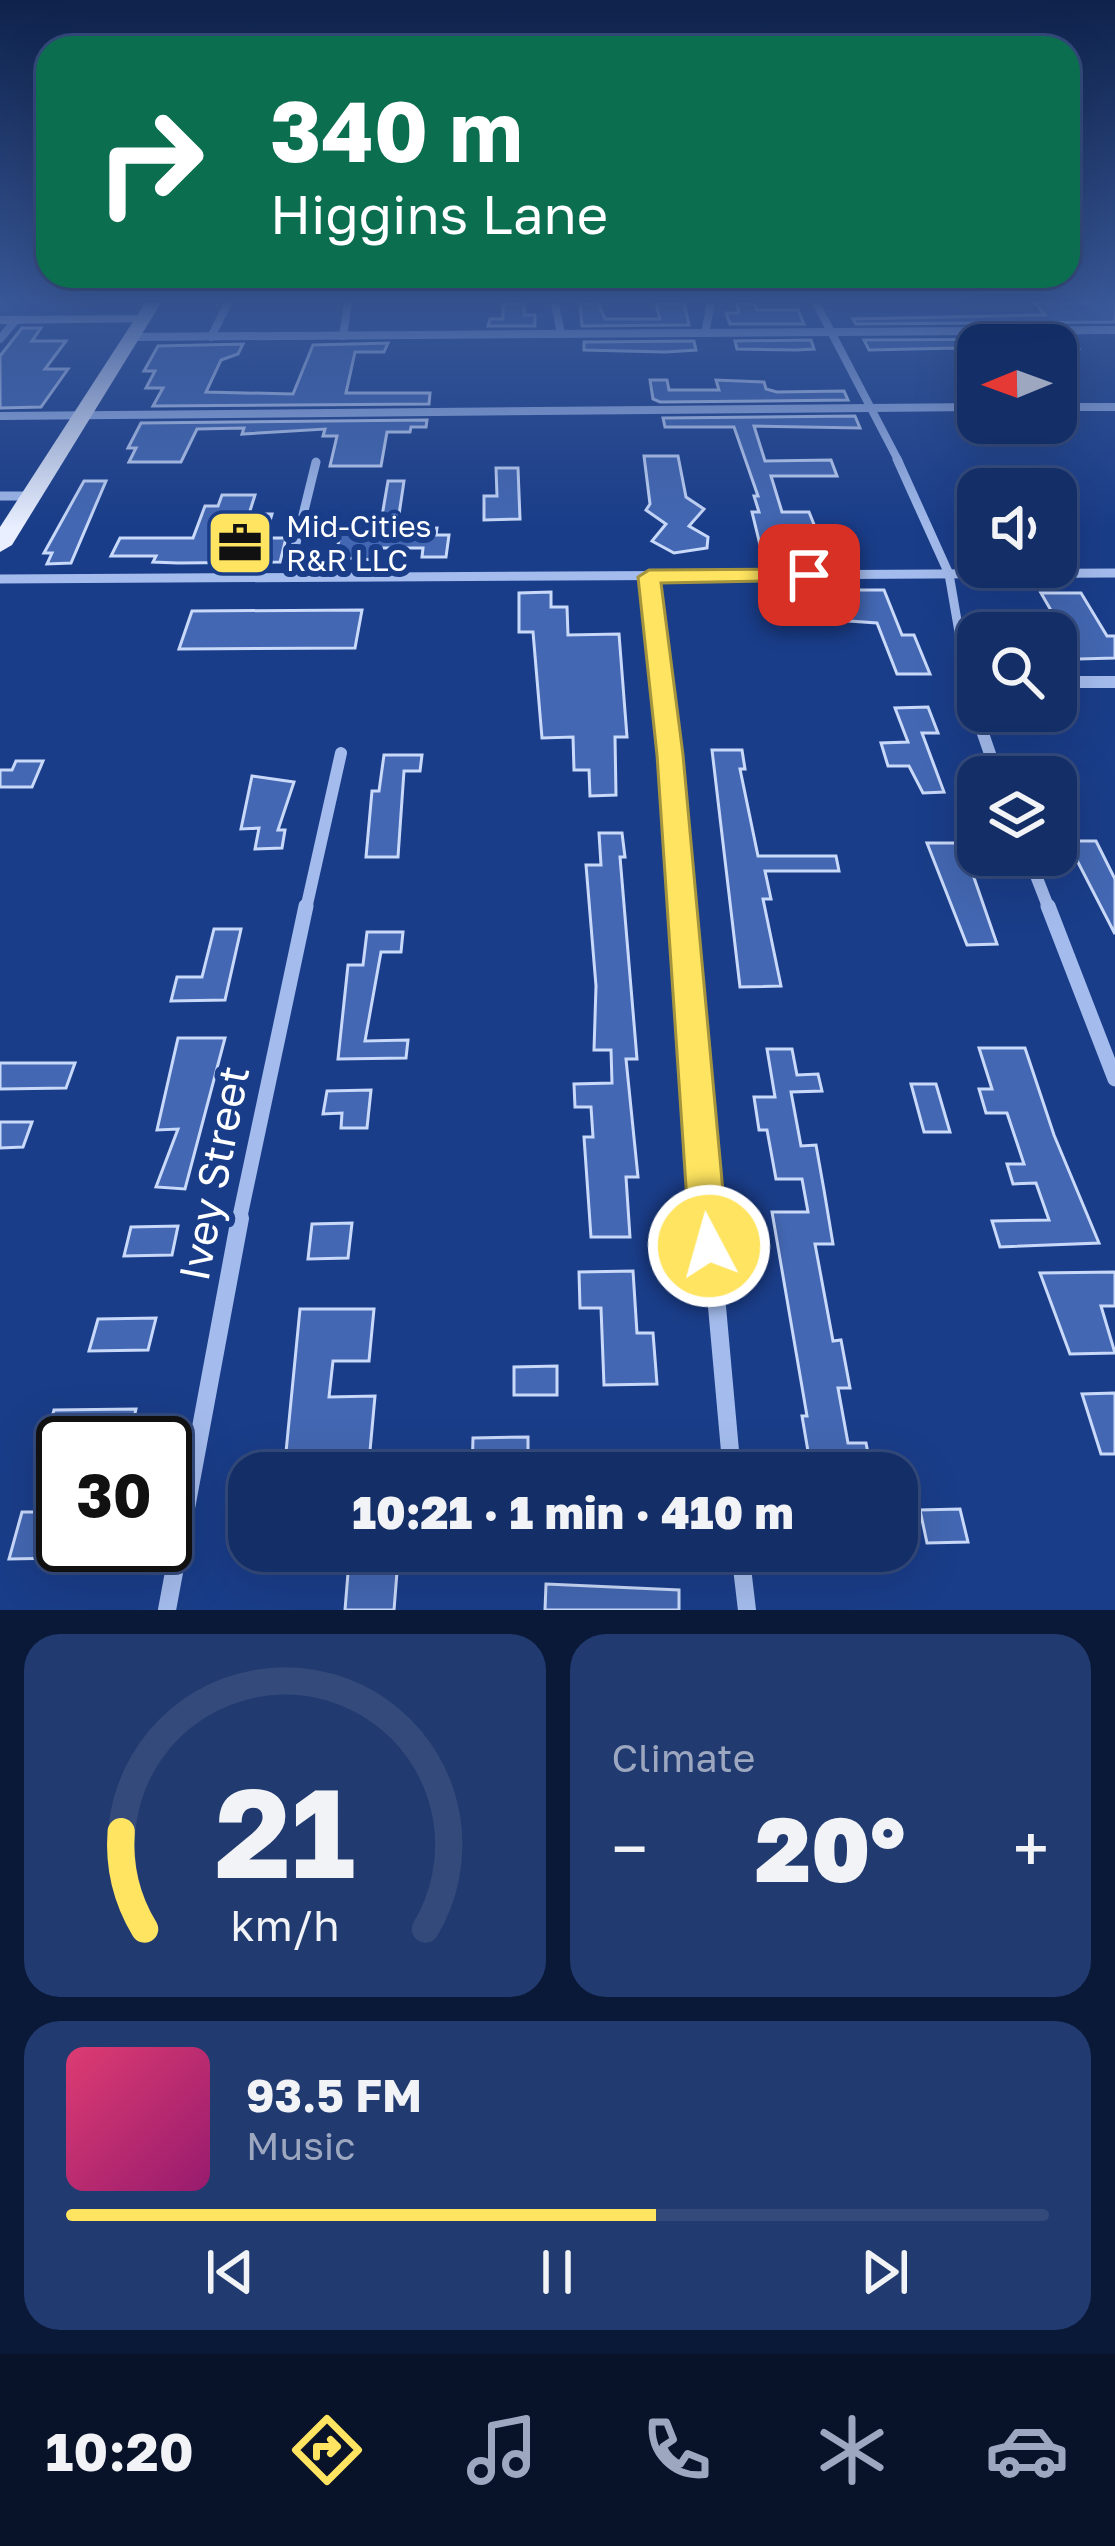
<!DOCTYPE html>
<html lang="en">
<head>
<meta charset="utf-8">
<style>
	:root { --surface:#142e67; --page:#213a70; --text:#f1f3f6; --muted:#9da8c0; --line:#334a7b; --accent:#fee460 }
	body { margin:0; font-family:"Golos Text",sans-serif; background:var(--page); color:var(--text); height:100vh; display:flex; flex-direction:column; font-size:45px; white-space:nowrap }
	* { box-sizing:border-box; margin:0 }
	p { font-size:39px; color:var(--muted) }
	.icon { flex:none; width:66px; height:66px; fill:none; stroke:currentColor; stroke-width:2; stroke-linecap:round; stroke-linejoin:round }
	.map { position:relative; height:1610px; overflow:hidden }
	.sheet { display:flex; flex-direction:column; gap:24px; padding:24px; background:#0b1939; flex:1 }
	.sheet>* { flex:none }
	.guide { position:absolute; left:36px; top:36px; width:1044px; height:252px; border-radius:36px; box-shadow:0 12px 48px #0002,0 0 0 3px var(--line); background:#0b6e4f; color:#fff; overflow:hidden }
	.needle { width:78px; rotate:269deg }
	.tools { position:absolute; left:957px; top:324px; display:grid; gap:24px }
	.tools a { display:grid; place-items:center; width:120px; height:120px; border-radius:24px; background:var(--surface); box-shadow:0 12px 48px #0002,0 0 0 3px var(--line); font-size:60px }
	.speed { position:absolute; left:36px; top:1416px; display:flex; gap:24px; font-size:60px; font-weight:700; text-align:center }
	.speed>* { display:grid; place-content:center; width:156px; height:156px; border-radius:50%; background:var(--surface); box-shadow:0 12px 48px #0002,0 0 0 3px var(--line); line-height:1 }
	.speed .limit { border:6px solid #111; border-radius:18px; background:#fff; color:#111 }
	.pin { position:absolute; display:grid; place-items:center; width:102px; height:102px; color:#fff; margin:-51px; border-radius:24px; box-shadow:0 6px 18px #0006 }
	.me { position:absolute; width:132px; margin:-66px; rotate:354deg; stroke-linejoin:round; filter:drop-shadow(0 0 9px #0008) }
	.turn { display:flex; align-items:center; gap:42px; height:252px; padding:0 36px; font-size:54px }
	.turn .icon { width:156px; height:156px; stroke-width:2.5 }
	.turn b { display:block; font-size:84px; line-height:102px }
	.big { font-size:90px; font-weight:800; line-height:1.1 }
	.sheet .tile { flex:1; display:flex; flex-direction:column; justify-content:center; gap:18px; min-width:0; padding:0 42px; border-radius:36px; background:var(--page) }
	.sheet .dial { align-items:center; gap:0 }
	.dial svg { height:312px; overflow:visible; fill:none; stroke:var(--line); stroke-width:7; stroke-linecap:round; text-anchor:middle }
	.dial text { fill:var(--text); stroke:none }
	.song { display:flex; align-items:center; gap:36px }
	.cover { width:144px; height:144px; border-radius:18px; background:linear-gradient(135deg,hsl(340 70% 55%),hsl(320 70% 35%)) }
	.played { height:12px; border-radius:6px; background:linear-gradient(90deg,var(--accent) 60%,var(--line) 60%) }
	.keys { display:flex; justify-content:space-around; direction:ltr }
	.heat { display:flex; justify-content:space-between; align-items:center; font-size:66px; direction:ltr }
	.sheet .tiles { flex:1; display:grid; gap:24px; grid-template-columns:1fr 1fr }
	.tile:last-child { grid-column:span 2 }
	.trip { position:absolute; left:228px; top:1452px; width:690px; height:120px; border-radius:36px; background:var(--surface); box-shadow:0 12px 48px #0002,0 0 0 3px var(--line); font-weight:800; line-height:120px; text-align:center }
	.menu { display:flex; height:192px; justify-content:space-around; align-items:center; background:#081229; color:var(--muted) }
	.menu .icon { width:84px; height:84px }
	.menu .current { color:var(--accent) }
	.menu b { font-size:54px; color:var(--text) }
	.map>svg:first-child { display:block }
	.building { fill:#4367b2; stroke:#c9d9f9; stroke-width:3 }
	.lines { fill:none; stroke-linecap:round; stroke-linejoin:round }
	.street-far4 { stroke:#a4bced; stroke-width:8 }
	.street-far3 { stroke:#a4bced; stroke-width:9 }
	.street-far2 { stroke:#a4bced; stroke-width:12 }
	.street-far1 { stroke:#a4bced; stroke-width:15 }
	.street { stroke:#a4bced; stroke-width:18 }
	.secondary { fill:#d0ddf9; fill-rule:evenodd }
	.primary { fill:#e9efff; fill-rule:evenodd }
	.route { fill:#fee460; stroke:#a5943e; stroke-width:3 }
	.labels { text-anchor:middle; dominant-baseline:central; stroke-width:12; stroke-linejoin:round; paint-order:stroke }
	.far-poi-label { font-size:30px; fill:#fff; stroke:#1a3d89; text-anchor:start }
	.near-street-label { font-size:42px; fill:#fff; stroke:#1a3d89 }
</style>
</head>
<body>
<div class="map">
<svg width="1115" height="1610" viewBox="0 0 1115 1610">
	<rect width="100%" height="100%" fill="#1a3d89"/>
	<g class="building">
		<path d="M503 303H524V315H535V326H488L490 319H503Z"/>
		<path d="M580 303H598L605 319H660L656 303H684L689 325 582 326Z"/>
		<path d="M736 303H754L757 310H798L804 324H730L726 313H739Z"/>
		<path d="M1035 303H1115V322L856 324 853 319 1045 315Z"/>
		<path d="M22 328H41L32 341H66L45 369H68L41 407 0 408V356Z"/>
		<path d="M1070 339 1078 348 978 345V379L958 348 869 350 864 340Z"/>
		<path d="M811 340 814 349 796 350 737 349 735 341Z"/>
		<path d="M694 341 696 350 665 352 584 350V342Z"/>
		<path d="M388 343 384 352H355L346 393H430L429 404 153 406 163 388H146L155 371H144L158 346 243 344 238 354 221 360 206 392 293 394 313 345Z"/>
		<path d="M650 380H667L669 390H719L716 380 764 382 766 389 777 392 844 391 848 400 660 402 653 399Z"/>
		<path d="M855 416 860 428 754 426 765 461 831 460 837 476H771L782 512H809L823 547 826 558 803 561 762 553 752 512H759L754 496H758L734 427H665L663 418Z"/>
		<path d="M427 420 426 427H411L410 432H387L381 466H330L337 436H323L325 429 242 434 244 428 197 429 181 462H129L136 448H128L141 423Z"/>
		<path d="M644 456H678L686 497 704 509 689 526 708 537 707 548 674 553 652 541 666 524 646 510 650 504Z"/>
		<path d="M496 468H518L520 519 484 520V496H497Z"/>
		<path d="M84 481H106L71 563 47 564 52 553H44Z"/>
		<path d="M388 481H404L397 528H437L436 535H449L446 557H422L423 548H375L373 560 335 557 342 528H380Z"/>
		<path d="M222 495H255L249 514H272L265 538H286L280 562 178 563 153 562 156 556H111L120 538H193L205 506H218Z"/>
		<path d="M829 590H884L902 635H914L930 674H897L877 623 792 617 787 599H832Z"/>
		<path d="M551 592V607H567L568 635 619 634 627 737H615L616 795 590 796 589 770H574L573 737 542 738 533 632H519V593Z"/>
		<path d="M1041 593H1081L1107 636H1115V658L1079 659Z"/>
		<path d="M362 610 355 648 179 649 192 611Z"/>
		<path d="M928 707 938 733H922L944 792 923 793 909 766H888L881 743 908 742 895 708Z"/>
		<path d="M1008 711H1054L1062 727H1016Z"/>
		<path d="M712 750H742L745 769H740L758 856H836L839 871H765L771 899H763L781 986 740 987Z"/>
		<path d="M384 755H422L420 771H404L398 857H366L372 791H379Z"/>
		<path d="M16 761H43L32 787H0V770H12Z"/>
		<path d="M252 776 294 782 278 830H285L282 848 255 849 259 828 241 829Z"/>
		<path d="M599 833H622L625 857H620L637 1059H626L638 1177H626L630 1237H591L584 1137H593L591 1107H575L574 1084 612 1083 611 1050H594L596 986 586 865H601Z"/>
		<path d="M1067 841H1096L1115 879V934Z"/>
		<path d="M927 843H962L997 944 967 945Z"/>
		<path d="M214 929H241L225 1000 171 1001 177 977H202Z"/>
		<path d="M367 932H403L401 952H381L365 1041 408 1040 406 1058 338 1059 348 965H363Z"/>
		<path d="M178 1038H225L185 1189 156 1187 178 1129 157 1130Z"/>
		<path d="M979 1048H1025L1054 1135 1099 1243 1000 1247 992 1221 1049 1220 1036 1183 1013 1184 1007 1164H1024L1007 1113H986L979 1089H992Z"/>
		<path d="M767 1049H792L797 1075 818 1074 822 1091 791 1092 801 1146 816 1145 824 1190 833 1244H815L833 1341 841 1340 850 1388H838L848 1443H866L871 1468 811 1469 802 1416H807L772 1212H808L802 1179H776L767 1130H759L754 1097H775Z"/>
		<path d="M0 1063H75L66 1088 0 1089Z"/>
		<path d="M911 1084H936L950 1132H924Z"/>
		<path d="M371 1090 367 1128H341L342 1113 323 1114 327 1091Z"/>
		<path d="M0 1122H32L23 1147 0 1148Z"/>
		<path d="M352 1223 348 1258 308 1259 312 1224Z"/>
		<path d="M178 1226 172 1255 124 1256 131 1227Z"/>
		<path d="M633 1271 637 1333H653L657 1384 604 1385 601 1308H580L579 1272Z"/>
		<path d="M1115 1272V1306H1101L1115 1353 1070 1354 1040 1273Z"/>
		<path d="M300 1309H374L369 1361H333L329 1397 375 1396 370 1451 286 1452Z"/>
		<path d="M156 1318 148 1350 89 1351 98 1319Z"/>
		<path d="M557 1366V1395H514V1367Z"/>
		<path d="M1115 1393V1454H1101L1082 1394Z"/>
		<path d="M136 1409 128 1443H63V1452H42L54 1410Z"/>
		<path d="M528 1437V1473H472L473 1438Z"/>
		<path d="M960 1509 968 1542 927 1543 920 1510Z"/>
		<path d="M22 1512H63V1558L9 1559Z"/>
		<path d="M397 1572 394 1610H345L348 1573Z"/>
		<path d="M546 1584 679 1590V1610H545Z"/>
	</g>
	<g class="lines">
		<g class="street-far4">
			<path d="M555 303 561 334"/>
			<path d="M816 303 899 462"/>
			<path d="M705 333 711 303"/>
			<path d="M343 336 348 303"/>
			<path d="M132 337 1115 330"/>
			<path d="M211 337 228 303"/>
			<path d="M0 339 16 320"/>
			<path d="M1056 407H1115"/>
			<path d="M0 416 978 407"/>
		</g>
		<g class="street-far3">
			<path d="M897 459 949 574 964 661"/>
			<path d="M0 496H31"/>
			<path d="M288 576 316 462"/>
			<path d="M649 577 658 661"/>
			<path d="M0 579 1115 573"/>
		</g>
		<g class="street-far2">
			<path d="M658 658 682 909"/>
			<path d="M963 658 969 693 998 777"/>
			<path d="M1056 682H1115"/>
			<path d="M1028 855 1049 909"/>
			<path d="M306 909 341 753"/>
		</g>
		<g class="street-far1">
			<path d="M682 906 709 1221"/>
			<path d="M1048 906 1115 1079"/>
			<path d="M239 1221 306 906"/>
		</g>
		<g class="street">
			<path d="M709 1218 732 1473"/>
			<path d="M740 1551 747 1610"/>
			<path d="M167 1610 240 1218"/>
		</g>
		<path class="secondary" d="M143 315 148 316V322L0 324V316Z"/>
		<path class="primary" d="M145 303H161L12 545 0 552V527Z"/>
	</g>
	<linearGradient id="sky" x2="0" y2="1"><stop stop-color="#0e224b"/><stop offset="0.57" stop-color="#385797"/><stop offset="1" stop-color="#385797" stop-opacity="0"/></linearGradient>
	<rect width="1115" height="528" fill="url(#sky)"/>
	<path class="route" d="M809 569 816 570V580L661 583 683 755 728 1246 723 1257 709 1262 696 1257 690 1246 657 755 638 577 649 570Z"/>
	<defs>
		<symbol id="office-square" viewBox="-11 -11 22 22"><rect x="-9" y="-9" width="18" height="18" rx="4" fill="#fee460" stroke="#1a3d89"/><path d="M-6-3h4V-5.5h4V-3h4V5H-6ZM-1-4.5V-3h2v-1.5ZM-6 0V1H6V0Z" fill="#111"/></symbol>
	</defs>
	<g fill-rule="evenodd">
		<use href="#office-square" x="202" y="505" width="76" height="76"/>
	</g>
	<g class="labels">
		<g class="far-poi-label">
			<text x="286" y="526">Mid-Cities<tspan x="286" dy="34">R&amp;R LLC</tspan></text>
		</g>
		<g class="near-street-label">
			<text transform="translate(213 1173) rotate(-79)">Ivey Street</text>
		</g>
	</g>
</svg>
<div class="tools">
<a><svg class="needle" viewBox="-14 -14 28 28"><path d="M0-13l5 13h-10z" fill="#e53935"/><path d="M0 13l5-13h-10z" fill="#9da8c0"/></svg></a>
<a><svg class="icon" aria-label="sound" viewBox="0 0 24 24"><path d="M4 9h4l5-4v14l-5-4H4zM17 9q2 3 0 6"/></svg></a>
<a><svg class="icon" aria-label="search" viewBox="0 0 24 24"><circle cx="10" cy="10" r="6"/><path d="M15 15l6 6"/></svg></a>
<a><svg class="icon" aria-label="layers" viewBox="0 0 24 24"><path d="M12 4l9 5-9 5-9-5zM3 14l9 5 9-5"/></svg></a>
</div>
<div class="speed"><div class="limit">30</div></div>
<div class="pin" style="left:809px;top:575px;background:#d93025"><svg class="icon" aria-label="arrive" viewBox="0 0 24 24"><path d="M6 21V4h12l-3 4 3 4H6"/></svg></div>
<svg class="me" style="left:709px;top:1246px" viewBox="-20 -20 40 40"><circle r="17" fill="#fee460" stroke="#fff" stroke-width="3"/><path d="M0-11L8 9 0 5-8 9z" fill="#fff"/></svg>
<div class="trip">10:21 · 1 min · 410 m</div>
<div class="guide">
<div class="turn"><svg class="icon" aria-label="right" viewBox="0 0 24 24"><path d="M7 20v-9h11M14 6l5 5-5 5"/></svg><div><b>340 m</b>Higgins Lane</div></div>
</div>
</div>
<section class="sheet">
<div class="tiles">
<div class="tile dial"><svg viewBox="0 0 100 80">
<path d="M14 69A42 42 0 1 1 86 69"/>
<path d="M14 69A42 42 0 0 1 8 44" stroke="#fee460"/>
<text x="50" y="56" font-size="32" font-weight="700">21</text>
<text x="50" y="72" font-size="11">km/h</text>
</svg></div>
<div class="tile"><p>Climate</p>
<div class="heat"><a>−</a><b class="big">20°</b><a>+</a></div>
</div>
<div class="tile">
<div class="song"><i class="cover"></i><div><b>93.5 FM</b><p>Music</p></div></div>
<div class="played"></div>
<div class="keys"><svg class="icon" aria-label="previous" viewBox="0 0 24 24"><path d="M18 5L8 12l10 7zM5 5v14"/></svg><svg class="icon" aria-label="pause" viewBox="0 0 24 24"><path d="M8 5v14M16 5v14"/></svg><svg class="icon" aria-label="next" viewBox="0 0 24 24"><path d="M6 5l10 7-10 7zM19 5v14"/></svg></div>
</div>
</div>
</section>
<nav class="menu">
<b>10:20</b>
<svg class="icon current" aria-label="directions" viewBox="0 0 24 24"><path d="M12 3l9 9-9 9-9-9zM9 14v-3h6M13 9l2 2-2 2"/></svg>
<svg class="icon" aria-label="music" viewBox="0 0 24 24"><path d="M9 18V5l10-2v13"/><circle cx="6" cy="18" r="3"/><circle cx="16" cy="16" r="3"/></svg>
<svg class="icon" aria-label="phone" viewBox="0 0 24 24"><path d="M5 4h4l2 5-3 2q2 4 5 5l2-3 5 2v4C11 20 4 13 5 4z"/></svg>
<svg class="icon" aria-label="climate" viewBox="0 0 24 24"><path d="M12 3v18M4 7l16 10M4 17L20 7"/></svg>
<svg class="icon" aria-label="car" viewBox="0 0 24 24"><path d="M5 17H2v-5l4-1 3-4h7l3 4 3 1v5h-3M9 17h6M6 11h13"/><circle cx="7" cy="17" r="2"/><circle cx="17" cy="17" r="2"/></svg>
</nav>
</body>
</html>
